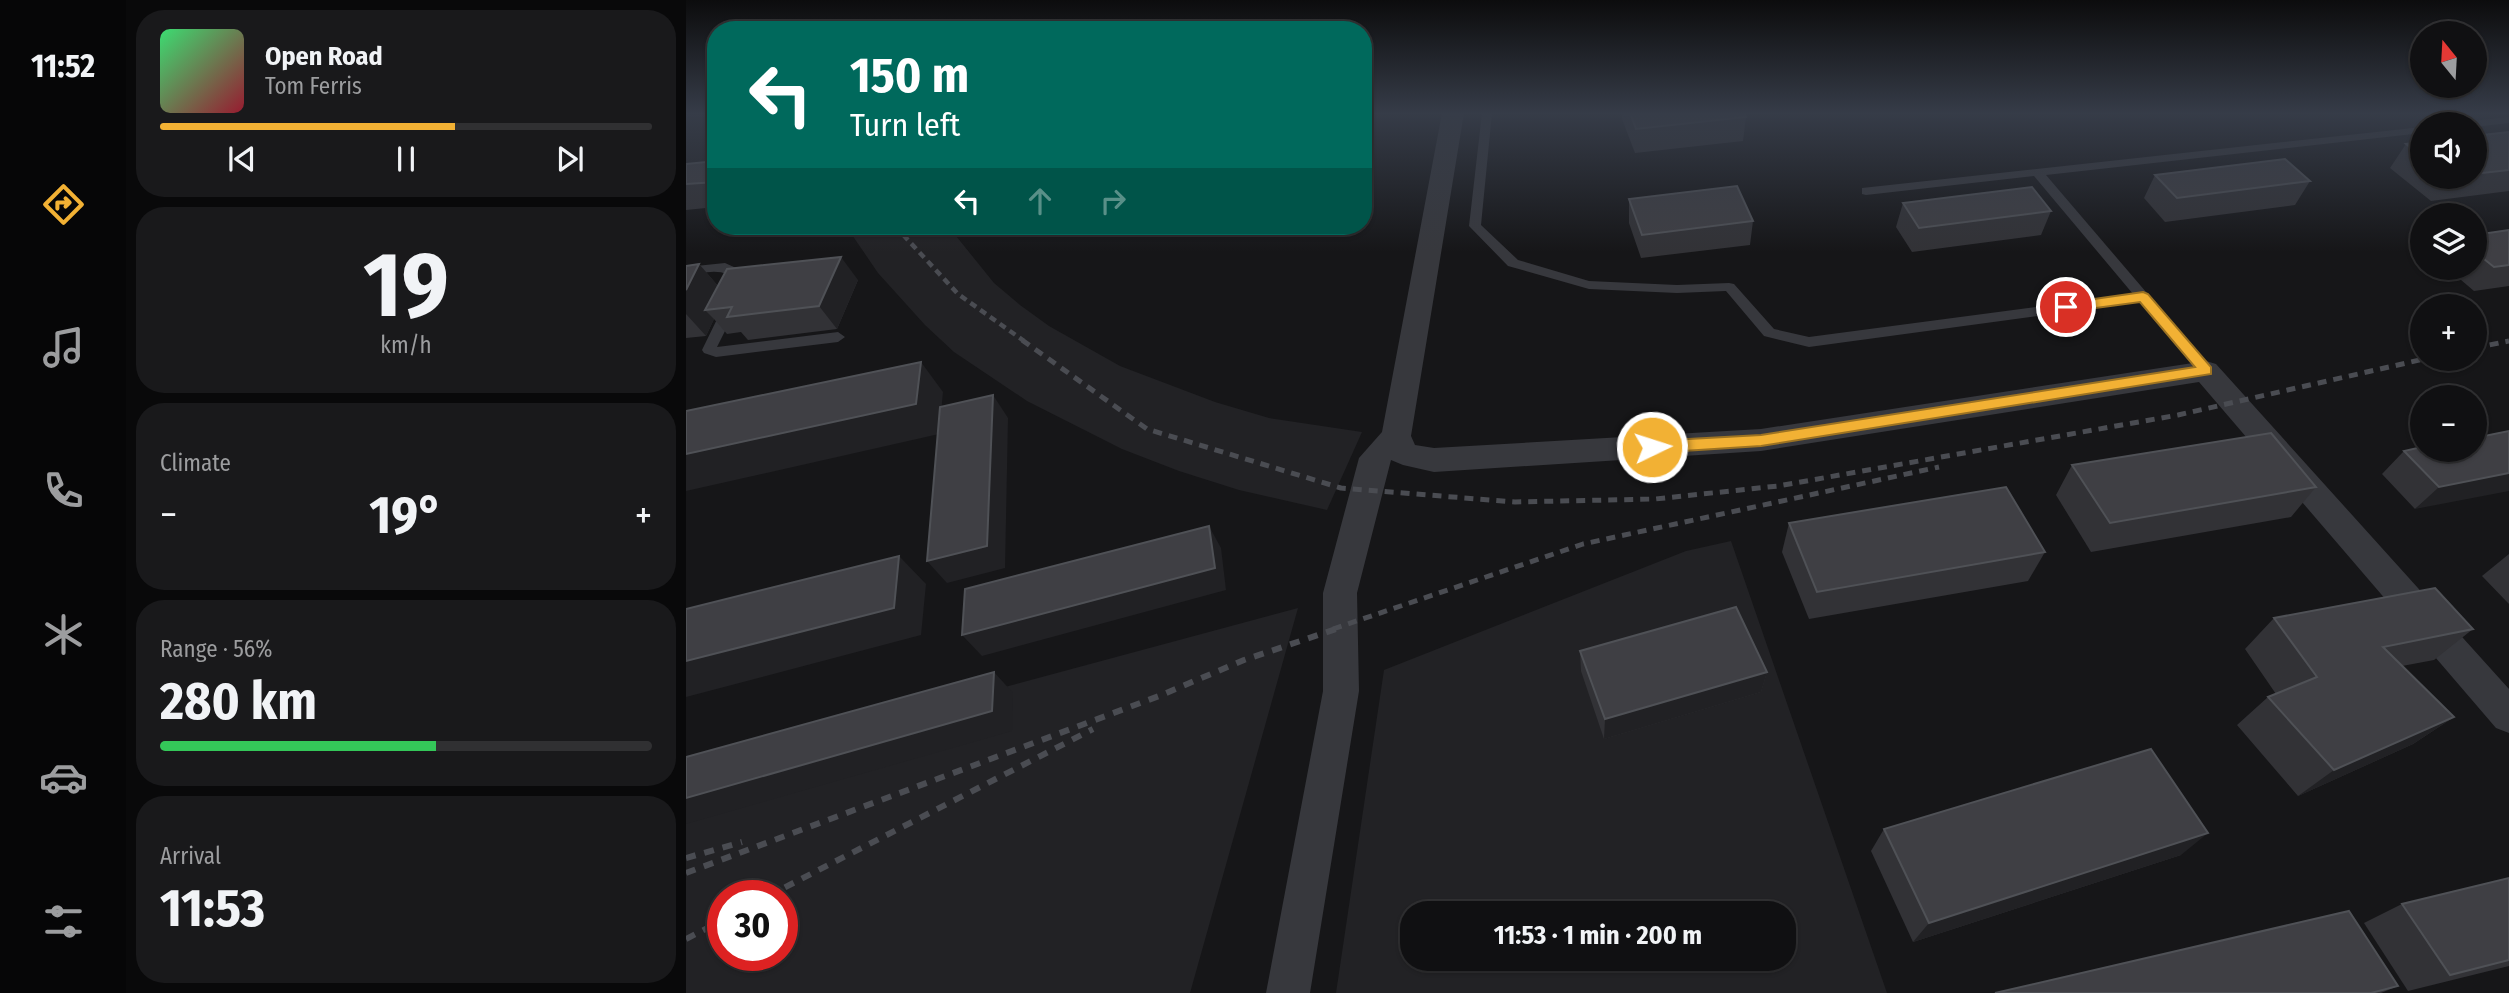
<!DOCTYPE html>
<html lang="en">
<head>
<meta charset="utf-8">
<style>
	:root { --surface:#101012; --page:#19191b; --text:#f1f3f6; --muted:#9c9d9f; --line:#303032; --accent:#f2b134 }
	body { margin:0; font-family:"Fira Sans Condensed",sans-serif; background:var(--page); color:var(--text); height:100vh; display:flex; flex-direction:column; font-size:26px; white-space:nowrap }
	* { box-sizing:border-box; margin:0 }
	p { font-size:23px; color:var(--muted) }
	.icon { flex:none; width:38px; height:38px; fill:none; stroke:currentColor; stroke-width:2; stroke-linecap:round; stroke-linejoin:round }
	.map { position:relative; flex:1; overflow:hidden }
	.drawer { display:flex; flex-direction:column; gap:10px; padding:10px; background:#09090a; width:560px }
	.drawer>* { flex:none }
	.banner { position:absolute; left:21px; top:21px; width:665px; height:214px; border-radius:28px; box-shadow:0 2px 5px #0004,0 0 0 2px var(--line); background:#00695c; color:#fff; overflow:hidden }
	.needle { width:46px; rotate:342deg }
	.buttons { position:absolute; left:1724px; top:21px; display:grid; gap:14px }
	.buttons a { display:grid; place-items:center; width:77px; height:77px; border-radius:50%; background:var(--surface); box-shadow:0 2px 5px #0004,0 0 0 2px var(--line); font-size:35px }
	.speed { position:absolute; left:21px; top:880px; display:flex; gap:14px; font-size:35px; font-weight:700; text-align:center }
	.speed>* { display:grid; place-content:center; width:91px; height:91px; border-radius:50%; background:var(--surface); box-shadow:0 2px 5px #0004,0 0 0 2px var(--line); line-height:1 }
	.speed .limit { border:10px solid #d22; background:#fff; color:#111 }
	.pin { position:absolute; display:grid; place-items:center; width:60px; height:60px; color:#fff; margin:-30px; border:4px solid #fff; border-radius:50%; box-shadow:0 2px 7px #0007 }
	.me { position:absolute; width:77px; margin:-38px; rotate:86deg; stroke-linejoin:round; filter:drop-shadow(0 0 5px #0008) }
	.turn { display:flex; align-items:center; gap:24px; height:147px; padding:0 28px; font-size:32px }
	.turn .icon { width:91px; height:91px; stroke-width:2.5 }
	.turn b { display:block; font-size:49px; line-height:60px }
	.lanes { display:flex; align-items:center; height:66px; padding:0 28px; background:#0003; justify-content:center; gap:35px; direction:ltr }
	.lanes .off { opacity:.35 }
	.big { font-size:52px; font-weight:700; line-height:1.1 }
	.drawer .tile { flex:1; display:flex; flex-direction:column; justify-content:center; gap:10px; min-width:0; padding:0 24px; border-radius:28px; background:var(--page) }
	.drawer .dial { align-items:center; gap:0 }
	.dial b { font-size:91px; line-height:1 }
	.song { display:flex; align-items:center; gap:21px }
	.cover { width:84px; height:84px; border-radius:10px; background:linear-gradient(135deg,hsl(140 70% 55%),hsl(350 70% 35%)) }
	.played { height:7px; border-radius:4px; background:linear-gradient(90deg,var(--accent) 60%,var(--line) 60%) }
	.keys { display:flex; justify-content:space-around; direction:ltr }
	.heat { display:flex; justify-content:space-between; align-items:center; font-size:38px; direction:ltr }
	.charge { height:10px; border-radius:5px; background:linear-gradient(90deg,#34c759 56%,var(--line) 0) }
	.trip { position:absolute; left:714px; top:901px; width:396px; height:70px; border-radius:28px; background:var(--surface); box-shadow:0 2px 5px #0004,0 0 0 2px var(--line); font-weight:700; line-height:70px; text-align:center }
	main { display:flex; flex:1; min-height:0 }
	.menu { display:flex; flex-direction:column; width:126px; justify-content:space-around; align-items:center; background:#060607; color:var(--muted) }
	.menu .icon { width:49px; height:49px }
	.menu .current { color:var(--accent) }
	.menu b { font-size:32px; color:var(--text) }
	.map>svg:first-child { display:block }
	.built { fill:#222225; fill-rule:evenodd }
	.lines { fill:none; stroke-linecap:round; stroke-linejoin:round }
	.service { fill:#37383d; fill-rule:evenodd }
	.minor { fill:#37383d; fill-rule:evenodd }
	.rail-far2 { stroke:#4a4c52; stroke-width:4.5; stroke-dasharray:7 5; stroke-linecap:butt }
	.rail-far1 { stroke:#4a4c52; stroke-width:5; stroke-dasharray:9 7; stroke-linecap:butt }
	.rail { stroke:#4a4c52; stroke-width:6; stroke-dasharray:10 9; stroke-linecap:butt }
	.wall { fill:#323236 }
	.shaded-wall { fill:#212124 }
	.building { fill:#3f3f44; stroke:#4f5156; stroke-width:2 }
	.route { fill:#f2b134; stroke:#9d7322; stroke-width:2 }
</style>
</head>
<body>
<main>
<nav class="menu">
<b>11:52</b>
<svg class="icon current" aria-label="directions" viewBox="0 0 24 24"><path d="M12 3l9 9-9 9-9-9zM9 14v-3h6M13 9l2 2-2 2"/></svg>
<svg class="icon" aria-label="music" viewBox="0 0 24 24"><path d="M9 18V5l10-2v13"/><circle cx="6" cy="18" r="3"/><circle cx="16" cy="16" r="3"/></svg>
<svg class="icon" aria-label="phone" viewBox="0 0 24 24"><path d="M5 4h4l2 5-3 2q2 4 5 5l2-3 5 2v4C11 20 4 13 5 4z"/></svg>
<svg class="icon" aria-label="climate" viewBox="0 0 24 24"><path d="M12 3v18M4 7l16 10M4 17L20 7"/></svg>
<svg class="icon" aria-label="car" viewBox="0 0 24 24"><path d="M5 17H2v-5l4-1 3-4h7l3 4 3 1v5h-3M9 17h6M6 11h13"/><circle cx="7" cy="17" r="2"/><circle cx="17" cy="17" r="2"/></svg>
<svg class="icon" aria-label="filters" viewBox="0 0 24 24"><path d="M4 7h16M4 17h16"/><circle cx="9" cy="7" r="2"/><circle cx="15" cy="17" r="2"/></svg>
</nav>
<section class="drawer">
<div class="tile">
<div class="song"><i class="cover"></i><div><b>Open Road</b><p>Tom Ferris</p></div></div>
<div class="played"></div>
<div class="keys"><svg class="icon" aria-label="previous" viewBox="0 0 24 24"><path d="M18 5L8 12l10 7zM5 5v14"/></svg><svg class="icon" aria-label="pause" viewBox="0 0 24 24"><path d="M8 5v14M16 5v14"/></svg><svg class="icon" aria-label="next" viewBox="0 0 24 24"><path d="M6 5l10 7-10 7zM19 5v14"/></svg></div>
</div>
<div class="tile dial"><b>19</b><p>km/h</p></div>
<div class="tile"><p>Climate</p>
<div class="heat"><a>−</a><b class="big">19°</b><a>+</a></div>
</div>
<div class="tile"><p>Range · 56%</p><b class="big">280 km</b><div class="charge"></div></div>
<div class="tile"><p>Arrival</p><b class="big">11:53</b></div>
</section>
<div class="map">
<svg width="1823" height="993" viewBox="0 0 1823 993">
	<rect width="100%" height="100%" fill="#161618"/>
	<g class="built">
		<path d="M0 113H30V165L0 167Z"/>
		<path d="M160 226H262L308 283 334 305 363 326 434 366 529 402 583 418 676 432 641 510 553 490 493 471 436 449 341 401 268 352 239 325 192 273Z"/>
		<path d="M1045 541 1201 993H650L698 670 1000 551ZM726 914H1097V959H726Z"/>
		<path d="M612 608 504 993H0V773ZM37 896H96V956H37Z"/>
	</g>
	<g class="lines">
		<g class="service">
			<path d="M796 113H806L795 225 832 260 903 281 991 285 1043 283 1048 284 1088 329 1123 337 1447 294 1348 176 1180 195 1176 194V188L1736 127V133L1360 175 1525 368 1527 371 1520 376 1515 374 1454 302 1123 347 1078 336 1040 291 991 293 903 289 822 266 783 226Z"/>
			<path d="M1823 117V123L1788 127V124H1780L1786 121Z"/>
			<path d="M39 263 59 272 63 282 61 285H51C42 265 19 273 0 275V267Z"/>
			<path d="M43 305 50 309 31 347 152 332 159 337 152 342 30 357 18 353 16 350 36 309Z"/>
		</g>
		<path class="minor" d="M756 113H778L725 436 729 445 748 448 1075 429 1520 361 1530 364 1823 689V733L1810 728 1513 382 1075 451 748 472 717 465 705 460 671 593 673 691 624 993H580L637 691V593L673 458 696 432Z"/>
		<path class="rail-far2" d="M209 226 272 294 338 341"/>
		<g class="rail-far1">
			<path d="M336 340 461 429 655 488 829 502 969 499 1092 486 1492 415 1738 359"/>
			<path d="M1788 348 1823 341"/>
			<path d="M647 629 897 544 1253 467"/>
		</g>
		<g class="rail">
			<path d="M0 858 56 842"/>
			<path d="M0 873 473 696 558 660 653 628"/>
			<path d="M82 896 407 729"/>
			<path d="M0 939 37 920"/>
		</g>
	</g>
	<g class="wall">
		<path d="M936 113H1058L1060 117 1057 141 949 153 936 119Z"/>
		<path d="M1823 132V191L1745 201 1704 168 1720 144 1736 142V177H1788V136Z"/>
		<path d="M30 161V207L0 210V164Z"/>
		<path d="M1469 175 1624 181 1609 205 1479 222 1458 198Z"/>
		<path d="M943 199 1067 221 1064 245 955 258 943 223Z"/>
		<path d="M1217 203 1365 211 1355 235 1226 252 1210 227Z"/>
		<path d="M1823 230V286L1788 291 1761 268H1788V235Z"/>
		<path d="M13 264 32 286 172 280 151 329 62 340 55 332 41 334 28 319 20 336 0 338V266Z"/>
		<path d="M1823 431 1729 509 1696 474 1718 451Z"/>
		<path d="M1386 465 1630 487 1605 517 1405 552 1370 495Z"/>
		<path d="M1103 523 1359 552 1342 581 1123 619 1096 552Z"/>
		<path d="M1823 554V604L1796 576Z"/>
		<path d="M1588 618 1787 629 1748 660 1716 666 1768 717 1727 744 1612 796 1551 725 1582 697 1590 694 1559 649Z"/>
		<path d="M894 651 1081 672 1075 692 918 739 895 671Z"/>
		<path d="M1198 829 1495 855 1227 942 1185 851Z"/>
		<path d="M1823 878V966L1722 991 1678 923 1716 904Z"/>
		<path d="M1712 986 1695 993H1309Z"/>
	</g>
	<g class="shaded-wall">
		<path d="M155 257 172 280 151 329 133 306Z"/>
		<path d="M13 264 40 295 19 310 28 319 20 336 0 314V290Z"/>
		<path d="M235 362 257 392 253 434 0 491V454Z"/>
		<path d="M307 395 322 418 319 568 261 583 241 561Z"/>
		<path d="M1823 473V491L1729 509 1753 487Z"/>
		<path d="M523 526 535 548 540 590 296 656 276 635Z"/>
		<path d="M213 556 240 584 235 635 0 697V661Z"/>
		<path d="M308 672 327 693 326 731 0 824V798Z"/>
		<path d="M1081 672 1075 692 918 739 919 719Z"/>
		<path d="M1768 717 1727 744 1612 796 1648 770Z"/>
		<path d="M1522 833 1495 855 1227 942 1243 923Z"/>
	</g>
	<g class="building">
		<path d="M944 113H1058L1060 117 950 129Z"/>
		<path d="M1823 132V170L1788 174V136Z"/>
		<path d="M1736 142V157L1720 144Z"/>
		<path d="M1599 159 1624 181 1491 198 1469 175Z"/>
		<path d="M30 161V182L0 184V164Z"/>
		<path d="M1051 186 1067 221 956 235 943 199Z"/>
		<path d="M1346 187 1365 211 1233 228 1217 203Z"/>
		<path d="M1823 230V265L1808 267 1788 251V235Z"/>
		<path d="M155 257 133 306 41 317 46 307 19 310 41 269Z"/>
		<path d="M13 264 0 290V266Z"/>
		<path d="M235 362 230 404 0 454V411Z"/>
		<path d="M307 395 301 546 241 561 254 407Z"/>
		<path d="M1823 431V473L1753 487 1718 451 1736 447V450H1788V438Z"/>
		<path d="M1585 433 1630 487 1424 523 1386 465Z"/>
		<path d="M1320 487 1359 552 1131 592 1103 523Z"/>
		<path d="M523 526 529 568 276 635 279 589Z"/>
		<path d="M213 556 208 608 0 661V609Z"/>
		<path d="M1749 588 1787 629 1697 647 1768 717 1648 770 1582 697 1631 677 1588 618Z"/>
		<path d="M1050 607 1081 672 919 719 894 651Z"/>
		<path d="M308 672 306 711 0 798V757Z"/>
		<path d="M1465 749 1522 833 1243 923 1198 829Z"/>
		<path d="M1823 878V960L1764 975 1716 904Z"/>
		<path d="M1663 911 1712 986 1685 993H1309Z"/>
	</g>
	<linearGradient id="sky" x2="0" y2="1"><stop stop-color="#0c0c0d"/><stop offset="0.45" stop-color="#363c48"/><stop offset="1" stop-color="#363c48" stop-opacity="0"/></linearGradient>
	<rect width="1823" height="252" fill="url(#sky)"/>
	<path class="route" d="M1457 292 1462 294 1525 367V374L1075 446 966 453 958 447 966 441 1075 435 1509 367 1454 302 1380 312 1373 307 1380 303Z"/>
</svg>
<div class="buttons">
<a><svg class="needle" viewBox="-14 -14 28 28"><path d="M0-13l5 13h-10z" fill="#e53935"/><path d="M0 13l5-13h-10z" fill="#9c9d9f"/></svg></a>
<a><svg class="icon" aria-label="sound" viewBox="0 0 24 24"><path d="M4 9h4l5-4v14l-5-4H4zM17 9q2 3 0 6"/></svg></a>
<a><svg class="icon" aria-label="layers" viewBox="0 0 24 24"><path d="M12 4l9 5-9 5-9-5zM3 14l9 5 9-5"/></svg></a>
<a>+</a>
<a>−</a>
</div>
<div class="speed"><div class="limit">30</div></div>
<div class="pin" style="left:1380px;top:307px;background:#d93025"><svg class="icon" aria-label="arrive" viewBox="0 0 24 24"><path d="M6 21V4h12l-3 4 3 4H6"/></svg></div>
<svg class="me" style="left:966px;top:447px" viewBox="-20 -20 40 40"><circle r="17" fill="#f2b134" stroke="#fff" stroke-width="3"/><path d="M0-11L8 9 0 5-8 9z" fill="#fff"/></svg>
<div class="trip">11:53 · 1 min · 200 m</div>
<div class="banner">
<div class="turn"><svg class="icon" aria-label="left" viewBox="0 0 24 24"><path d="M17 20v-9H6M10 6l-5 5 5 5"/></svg><div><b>150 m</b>Turn left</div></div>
<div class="lanes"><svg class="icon" aria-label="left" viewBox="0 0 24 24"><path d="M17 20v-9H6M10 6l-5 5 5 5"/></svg><svg class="icon off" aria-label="ahead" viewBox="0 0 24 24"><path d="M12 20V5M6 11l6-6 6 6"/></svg><svg class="icon off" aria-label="right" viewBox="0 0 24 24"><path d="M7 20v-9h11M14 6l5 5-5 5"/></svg></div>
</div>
</div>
</main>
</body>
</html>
